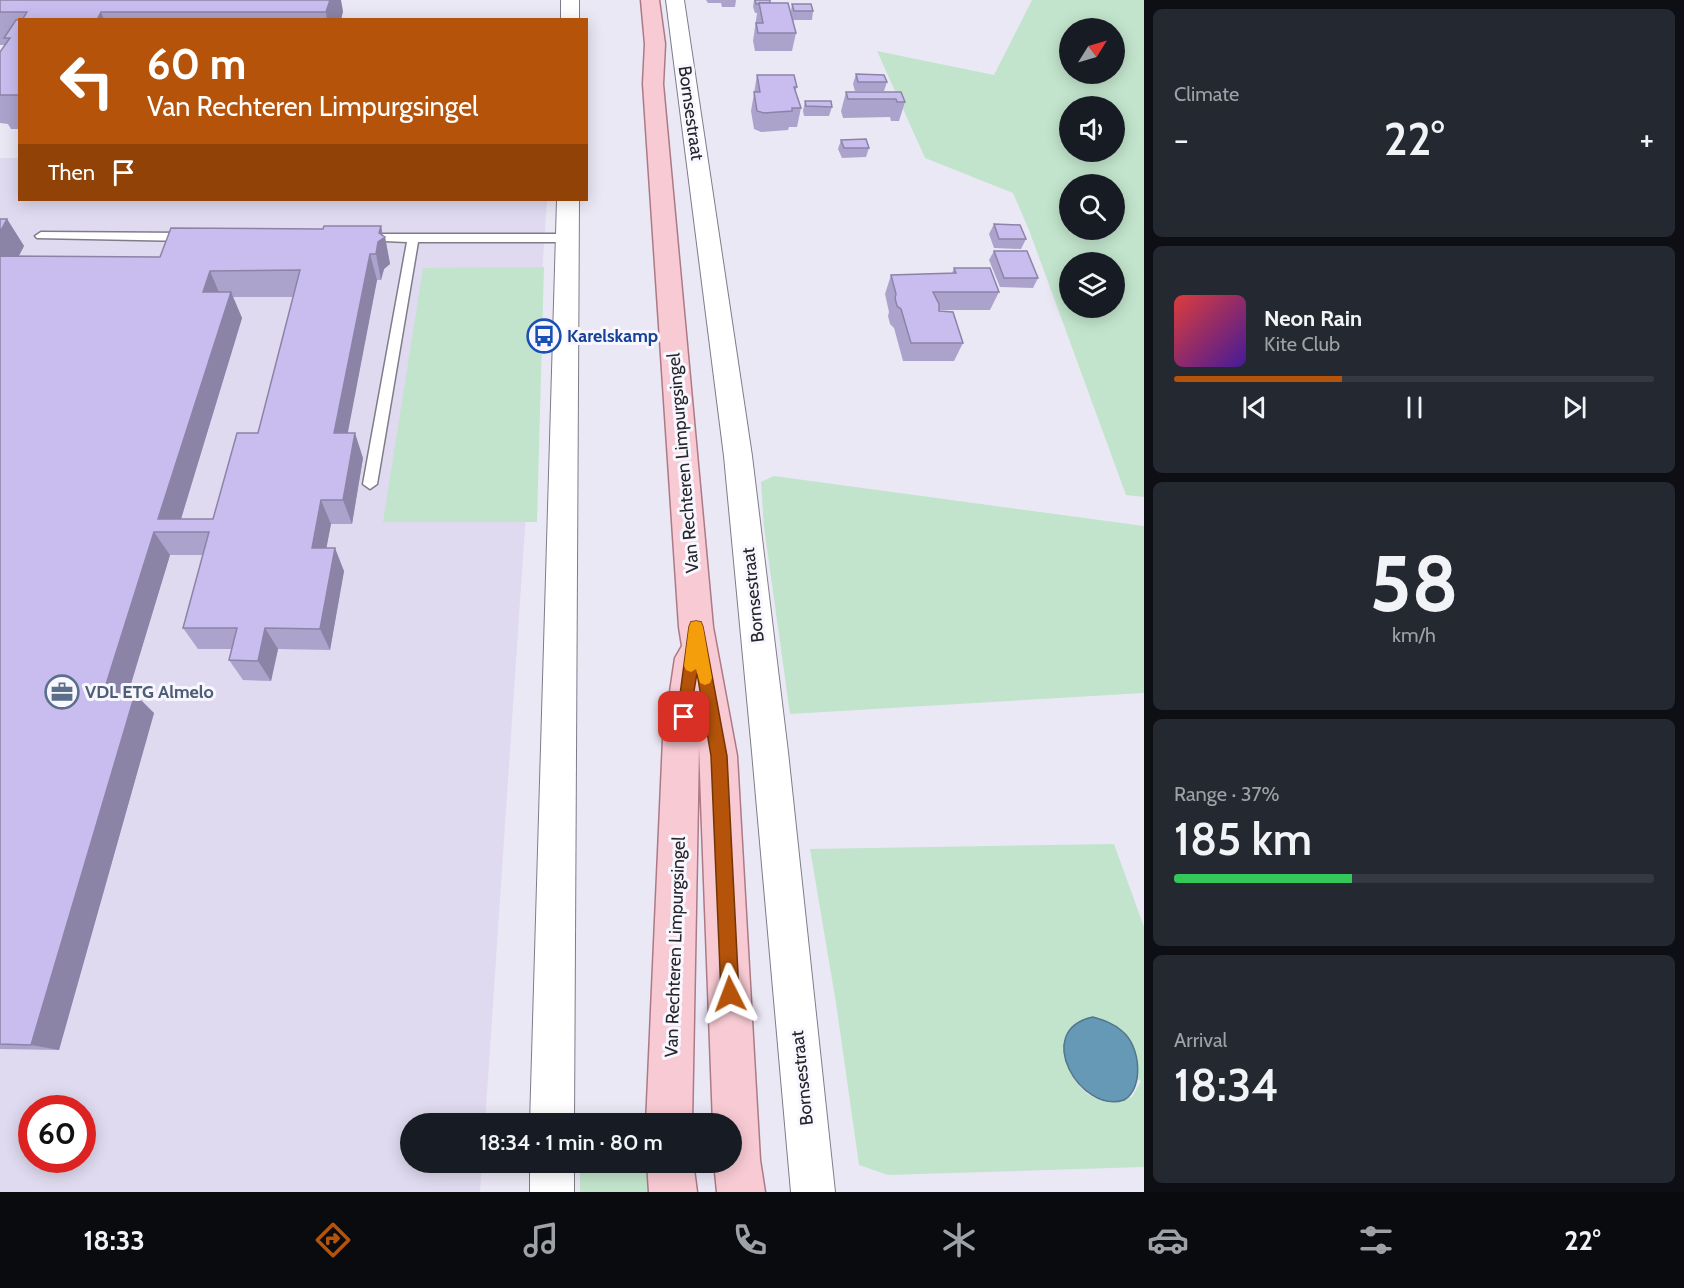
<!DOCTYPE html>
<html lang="en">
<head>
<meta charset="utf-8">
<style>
	:root { --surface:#171b24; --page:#242831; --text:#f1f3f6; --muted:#9ea1a6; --line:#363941; --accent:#b45309 }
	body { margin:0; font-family:Cabin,sans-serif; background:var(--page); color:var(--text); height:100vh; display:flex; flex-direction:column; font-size:22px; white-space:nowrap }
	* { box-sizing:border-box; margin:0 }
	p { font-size:20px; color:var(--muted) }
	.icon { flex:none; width:33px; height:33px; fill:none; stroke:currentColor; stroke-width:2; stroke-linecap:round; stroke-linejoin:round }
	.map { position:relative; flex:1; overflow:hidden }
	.details { display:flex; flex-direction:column; gap:9px; padding:9px; background:#0d0f14; width:540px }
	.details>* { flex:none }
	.hud { position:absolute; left:18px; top:18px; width:570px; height:183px; border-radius:0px; box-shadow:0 3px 15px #0003; background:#b45309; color:#fff; overflow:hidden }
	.needle { width:39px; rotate:53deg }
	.fabs { position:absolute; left:1059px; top:18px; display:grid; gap:12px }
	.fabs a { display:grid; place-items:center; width:66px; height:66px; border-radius:50%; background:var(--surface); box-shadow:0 3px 15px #0003; font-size:30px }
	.speed { position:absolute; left:18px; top:1095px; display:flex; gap:12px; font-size:30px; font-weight:700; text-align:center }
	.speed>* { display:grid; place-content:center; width:78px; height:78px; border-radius:50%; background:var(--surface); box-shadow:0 3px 15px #0003; line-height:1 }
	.speed .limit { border:9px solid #d22; background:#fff; color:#111 }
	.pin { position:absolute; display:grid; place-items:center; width:51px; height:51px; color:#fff; margin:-26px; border-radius:12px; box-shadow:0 3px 9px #0006 }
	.me { position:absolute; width:66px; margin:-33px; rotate:357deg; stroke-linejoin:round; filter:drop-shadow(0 0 4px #0008) }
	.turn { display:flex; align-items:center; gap:21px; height:126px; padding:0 30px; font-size:27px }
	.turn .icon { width:78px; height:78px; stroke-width:2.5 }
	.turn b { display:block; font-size:42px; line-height:51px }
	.then { display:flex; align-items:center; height:57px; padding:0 30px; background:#0003; gap:12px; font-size:22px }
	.big { font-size:45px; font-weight:600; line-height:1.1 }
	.details .card { flex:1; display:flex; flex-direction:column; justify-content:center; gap:9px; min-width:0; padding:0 21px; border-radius:9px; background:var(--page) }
	.details .dial { align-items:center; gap:0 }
	.dial b { font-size:78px; line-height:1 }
	.song { display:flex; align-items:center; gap:18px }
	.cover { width:72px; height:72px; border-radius:9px; background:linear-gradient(135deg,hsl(0 70% 55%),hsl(260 70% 35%)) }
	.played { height:6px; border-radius:3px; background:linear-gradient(90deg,var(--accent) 35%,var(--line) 35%) }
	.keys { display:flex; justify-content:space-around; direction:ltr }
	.heat { display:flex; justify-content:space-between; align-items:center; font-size:33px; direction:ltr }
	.charge { height:9px; border-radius:4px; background:linear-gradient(90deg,#34c759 37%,var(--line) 0) }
	.trip { position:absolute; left:400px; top:1113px; width:342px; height:60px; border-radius:30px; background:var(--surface); box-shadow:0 3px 15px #0003; font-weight:600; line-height:60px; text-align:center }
	.tabs { display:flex; height:96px; justify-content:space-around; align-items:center; background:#090b0e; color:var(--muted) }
	.tabs .icon { width:42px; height:42px }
	.tabs .selected { color:var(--accent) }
	.tabs b { font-size:27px; color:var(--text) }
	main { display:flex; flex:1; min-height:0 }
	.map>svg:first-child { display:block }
	.built { fill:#dfdaef; fill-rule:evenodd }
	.green { fill:#c2e4cc; fill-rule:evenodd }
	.water { fill:#6599b5; stroke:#52768b; stroke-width:1.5 }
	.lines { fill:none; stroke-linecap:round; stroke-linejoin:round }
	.service-casing { stroke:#7f7c89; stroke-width:3 }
	.minor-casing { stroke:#7f7c89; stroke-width:2 }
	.primary-casing { stroke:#ac7a86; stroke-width:3 }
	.service { fill:#fff; fill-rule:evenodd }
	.minor { fill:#fff; fill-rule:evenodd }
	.primary { fill:#f8cad4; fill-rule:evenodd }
	.wall { fill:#aca3cd; fill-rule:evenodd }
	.shaded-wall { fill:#8c84a7 }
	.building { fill:#c8bdee; stroke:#8c84a7; stroke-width:1.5; fill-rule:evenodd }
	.route { fill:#b45309; stroke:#753606; stroke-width:1.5 }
	.slow { fill:#f59e0b }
	.labels { text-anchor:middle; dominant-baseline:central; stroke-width:6; stroke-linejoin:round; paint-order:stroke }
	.street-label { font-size:18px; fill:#26252a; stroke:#f8f7ff }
	.transit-label { font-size:18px; font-weight:bold; fill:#164399; stroke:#f8f7ff; text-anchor:start }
	.service-label { font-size:18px; font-weight:bold; fill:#4e5e75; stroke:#f8f7ff; text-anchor:start }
</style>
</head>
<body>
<main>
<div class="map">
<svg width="1144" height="1192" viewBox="0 0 1144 1192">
	<rect width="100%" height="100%" fill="#ebe8f6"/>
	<path class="built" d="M0 158H19L20 200H547L485 1123 411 1124V1162L482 1163 480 1192H0ZM32 1108H82V1160H32Z"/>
	<g class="green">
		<path d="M1032 0H1144V497L1126 495 1029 230 1013 193 925 158 877 51 994 75ZM1070 28H1114V74H1070ZM1070 106H1114V152H1070ZM1070 184H1114V230H1070ZM1070 262H1114V308H1070Z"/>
		<path d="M544 267 537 522H383L423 268Z"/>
		<path d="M774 476 1144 526V693L790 714 764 527 761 482Z"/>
		<path d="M1114 844 1144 927V1167L888 1175 859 1165 836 1003 810 849ZM1064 1043 1141 1081 1132 1097C1123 1098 1113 1101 1104 1100 1078 1098 1065 1064 1064 1043Z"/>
		<path d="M580 1163H650L660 1192H580Z"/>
	</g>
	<path class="water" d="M1093 1017C1103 1020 1113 1023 1122 1031 1141 1046 1144 1089 1124 1100 1081 1115 1031 1030 1093 1017Z"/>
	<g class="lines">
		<defs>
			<g id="service">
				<path d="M41 232 188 233 194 237 188 241 37 238 35 236Z"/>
				<path d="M365 234H567L573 238 567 242H418L377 484 370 489 363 484 407 242 361 240 359 238Z"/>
			</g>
			<g id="minor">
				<rect x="561" y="0" width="18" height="20"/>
				<path d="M666 0H684L752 456 788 752 835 1192H791L752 752 724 456Z"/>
				<path d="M557 200H579L574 1124H530Z"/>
				<rect x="530" y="1162" width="44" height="30"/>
			</g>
			<g id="primary">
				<path d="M641 0H659L665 44 663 84 713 627 737 756 760 1160 765 1192H717L714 1162H732V1124H713L699 747 692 1124H646L663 739 675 658 682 646 679 627 643 84 645 44Z"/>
				<path d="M647 1162H693L697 1192H649Z"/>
			</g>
		</defs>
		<use href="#service" class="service-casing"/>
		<use href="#minor" class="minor-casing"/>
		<use href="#primary" class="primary-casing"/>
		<use href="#service" class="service"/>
		<use href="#minor" class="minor"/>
		<use href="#primary" class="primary"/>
	</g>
	<g class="wall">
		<path d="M0 0 343 11 341 20H20V129H11L8 124 0 123V52L5 45H0Z"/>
		<path d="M706 0H736L735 7H722L721 3H708Z"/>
		<path d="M740 0H770V3L791 11 792 4 813 11 812 20H793L796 33 792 51H755L753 41 757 13H755L753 7 754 0Z"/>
		<path d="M856 74 887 82 884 91H855L853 84Z"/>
		<path d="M757 75 797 87 795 92 801 108 797 127H789L788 130 761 132 754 129 751 111Z"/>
		<path d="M846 92H901L905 102 899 121H891L890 117 843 118 841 111Z"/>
		<path d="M805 101 832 107 829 116H804L803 111Z"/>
		<path d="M841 140 869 148 866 157 842 158 838 149Z"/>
		<path d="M0 219H7L24 246 19 256 160 257 323 229 381 226 383 236 385 237 390 264 384 269 381 280H377L347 433 363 458 352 524H331L326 548 344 571 330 650 278 649 271 681 243 680 229 660 232 649H198L183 628 203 555H170L128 694 154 713 59 1050 0 1049ZM233 297H293L258 433 213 519H181L242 318Z"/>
		<path d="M994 224 1026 239 1021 249 994 248 989 234Z"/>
		<path d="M994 251 1038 278 1033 288 1000 287 989 260Z"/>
		<path d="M954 268 999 292 990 310H939L963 343 954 361H903L894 328 890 324 888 316 889 312 885 294 891 275 952 273Z"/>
	</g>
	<g class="shaded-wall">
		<path d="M330 0H341L343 11 341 20H327L326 12Z"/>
		<path d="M101 12 104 20H97Z"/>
		<path d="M7 219 24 246 4 283 0 277V232Z"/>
		<path d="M381 226 383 238 385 237 390 264 384 269 381 280 376 254Z"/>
		<path d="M370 254 377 280 343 458 334 433Z"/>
		<path d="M210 271 221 297 203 292Z"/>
		<path d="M231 292 242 318 177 532 158 519Z"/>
		<path d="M355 433 363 458 352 524 343 500Z"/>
		<path d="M321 500 331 524 322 571 312 548Z"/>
		<path d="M154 532 170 555 122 713 103 694Z"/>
		<path d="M335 548 344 571 330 650 320 629Z"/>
		<path d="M265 628 278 649 271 681 258 661Z"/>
		<path d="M135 694 154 713 59 1050 31 1045Z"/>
	</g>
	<g class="building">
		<path d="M0 0H330L326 12H101L97 20H22L27 12H0Z"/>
		<path d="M755 0H770V3H759V4H756Z"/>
		<path d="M759 3H788L796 33H758L756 23H763Z"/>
		<path d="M792 4H811L813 11H794Z"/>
		<path d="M16 20H20V95H0V52L10 38H4Z"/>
		<path d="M856 74 884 75 887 82H858Z"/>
		<path d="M757 75H794L797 87H794L801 108H792V111L764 113 757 111 754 92H760Z"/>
		<path d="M846 92H901L905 102H897L896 99H848Z"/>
		<path d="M805 101H831L832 107 806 106Z"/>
		<path d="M866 139 869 148H844L841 140Z"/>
		<path d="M0 219H7L0 232Z"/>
		<path d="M994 224 1020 225 1026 239H999Z"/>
		<path d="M324 226H381L379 233 385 237 378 242 376 254H370L334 433H355L343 500H321L312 548H335L320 629 265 628 258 661 229 660 237 628H183L209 532H154L103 694H135L31 1045 0 1044V256L160 257 171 228 323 229ZM300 270 258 433H237L213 519H158L231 292H203L210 271Z"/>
		<path d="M994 251H1027L1038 278H1004Z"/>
		<path d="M954 268H990L999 292H933L939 304V311L953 312 963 343H911L901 309 897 306 895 298 896 294 891 275 956 273Z"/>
	</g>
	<path class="route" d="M696 621 701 622 703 627 727 756 739 994 736 1000 730 1003 724 1000 721 994 711 756 697 673 689 721 684 723 679 721 677 717 689 627 691 622Z"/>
	<path class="slow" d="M696 621 701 622 703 627 712 678 710 683 705 685 700 683 696 669 691 672 686 670 684 666 689 627 691 622Z"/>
	<defs>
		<symbol id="bus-ring" viewBox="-11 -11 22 22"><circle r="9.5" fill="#f8f7ff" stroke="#1a4fb4" stroke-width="1.5"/><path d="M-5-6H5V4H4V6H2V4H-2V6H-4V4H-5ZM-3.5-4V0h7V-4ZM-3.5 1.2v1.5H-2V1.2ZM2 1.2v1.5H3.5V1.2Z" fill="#1a4fb4"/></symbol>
		<symbol id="office-ring" viewBox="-11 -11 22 22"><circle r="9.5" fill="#f8f7ff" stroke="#5c6f8a" stroke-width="1.5"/><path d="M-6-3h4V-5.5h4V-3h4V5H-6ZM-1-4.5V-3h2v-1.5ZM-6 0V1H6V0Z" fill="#5c6f8a"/></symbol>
	</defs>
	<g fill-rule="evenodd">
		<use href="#bus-ring" x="525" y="317" width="38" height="38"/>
		<use href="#office-ring" x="43" y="673" width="38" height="38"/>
	</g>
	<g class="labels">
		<g class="street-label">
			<text transform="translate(691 113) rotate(82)">Bornsestraat</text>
			<text transform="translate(683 463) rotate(-95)">Van Rechteren Limpurgsingel</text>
			<text transform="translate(753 595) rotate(-96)">Bornsestraat</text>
			<text transform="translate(675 947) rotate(-88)">Van Rechteren Limpurgsingel</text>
			<text transform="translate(802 1078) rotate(-96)">Bornsestraat</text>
		</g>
		<g class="transit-label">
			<text x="567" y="336">Karelskamp</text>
		</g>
		<g class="service-label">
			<text x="85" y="692">VDL ETG Almelo</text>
		</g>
	</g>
</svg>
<div class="fabs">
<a><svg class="needle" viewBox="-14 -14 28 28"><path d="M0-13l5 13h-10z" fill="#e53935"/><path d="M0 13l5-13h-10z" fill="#9ea1a6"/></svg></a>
<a><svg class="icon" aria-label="sound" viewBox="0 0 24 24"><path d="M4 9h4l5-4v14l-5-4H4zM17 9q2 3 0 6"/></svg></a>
<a><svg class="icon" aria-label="search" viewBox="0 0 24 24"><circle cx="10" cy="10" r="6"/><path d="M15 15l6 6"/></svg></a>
<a><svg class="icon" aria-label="layers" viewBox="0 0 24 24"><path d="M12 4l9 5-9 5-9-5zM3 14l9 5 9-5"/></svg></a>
</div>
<div class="speed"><div class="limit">60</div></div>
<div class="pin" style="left:684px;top:717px;background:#d93025"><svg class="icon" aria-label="arrive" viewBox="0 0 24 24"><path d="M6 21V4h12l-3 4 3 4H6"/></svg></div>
<svg class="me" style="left:730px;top:994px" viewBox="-20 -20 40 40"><path d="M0-17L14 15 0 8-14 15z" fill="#b45309" stroke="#fff" stroke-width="4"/></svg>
<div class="trip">18:34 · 1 min · 80 m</div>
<div class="hud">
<div class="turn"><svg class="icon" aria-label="left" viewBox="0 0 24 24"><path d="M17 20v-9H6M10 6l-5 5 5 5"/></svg><div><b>60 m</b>Van Rechteren Limpurgsingel</div></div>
<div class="then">Then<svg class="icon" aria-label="arrive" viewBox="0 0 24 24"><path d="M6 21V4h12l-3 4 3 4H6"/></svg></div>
</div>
</div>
<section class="details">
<div class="card"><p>Climate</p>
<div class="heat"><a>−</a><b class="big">22°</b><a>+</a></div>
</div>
<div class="card">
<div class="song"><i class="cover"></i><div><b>Neon Rain</b><p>Kite Club</p></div></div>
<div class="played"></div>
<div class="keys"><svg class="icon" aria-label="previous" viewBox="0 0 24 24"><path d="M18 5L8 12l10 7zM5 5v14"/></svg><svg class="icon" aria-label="pause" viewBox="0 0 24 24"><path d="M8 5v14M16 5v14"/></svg><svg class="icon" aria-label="next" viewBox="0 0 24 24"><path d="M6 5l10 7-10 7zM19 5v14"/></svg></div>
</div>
<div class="card dial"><b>58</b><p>km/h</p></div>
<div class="card"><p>Range · 37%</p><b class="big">185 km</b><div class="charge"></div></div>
<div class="card"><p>Arrival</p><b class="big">18:34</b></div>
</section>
</main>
<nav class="tabs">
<b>18:33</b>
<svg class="icon selected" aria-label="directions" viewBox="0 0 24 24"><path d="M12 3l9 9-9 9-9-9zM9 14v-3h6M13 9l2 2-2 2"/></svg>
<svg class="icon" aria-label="music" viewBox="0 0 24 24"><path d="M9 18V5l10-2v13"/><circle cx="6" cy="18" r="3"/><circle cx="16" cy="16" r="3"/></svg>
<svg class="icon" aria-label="phone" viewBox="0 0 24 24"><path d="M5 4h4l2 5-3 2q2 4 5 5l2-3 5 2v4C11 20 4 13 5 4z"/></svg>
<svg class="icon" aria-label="climate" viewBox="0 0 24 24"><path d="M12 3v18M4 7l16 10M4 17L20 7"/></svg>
<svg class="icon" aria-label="car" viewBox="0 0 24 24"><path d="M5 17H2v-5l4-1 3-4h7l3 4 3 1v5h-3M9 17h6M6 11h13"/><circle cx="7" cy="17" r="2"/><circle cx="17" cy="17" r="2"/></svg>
<svg class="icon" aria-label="filters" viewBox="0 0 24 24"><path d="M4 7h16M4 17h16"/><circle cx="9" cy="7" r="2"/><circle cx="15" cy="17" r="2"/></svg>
<b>22°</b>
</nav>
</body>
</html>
